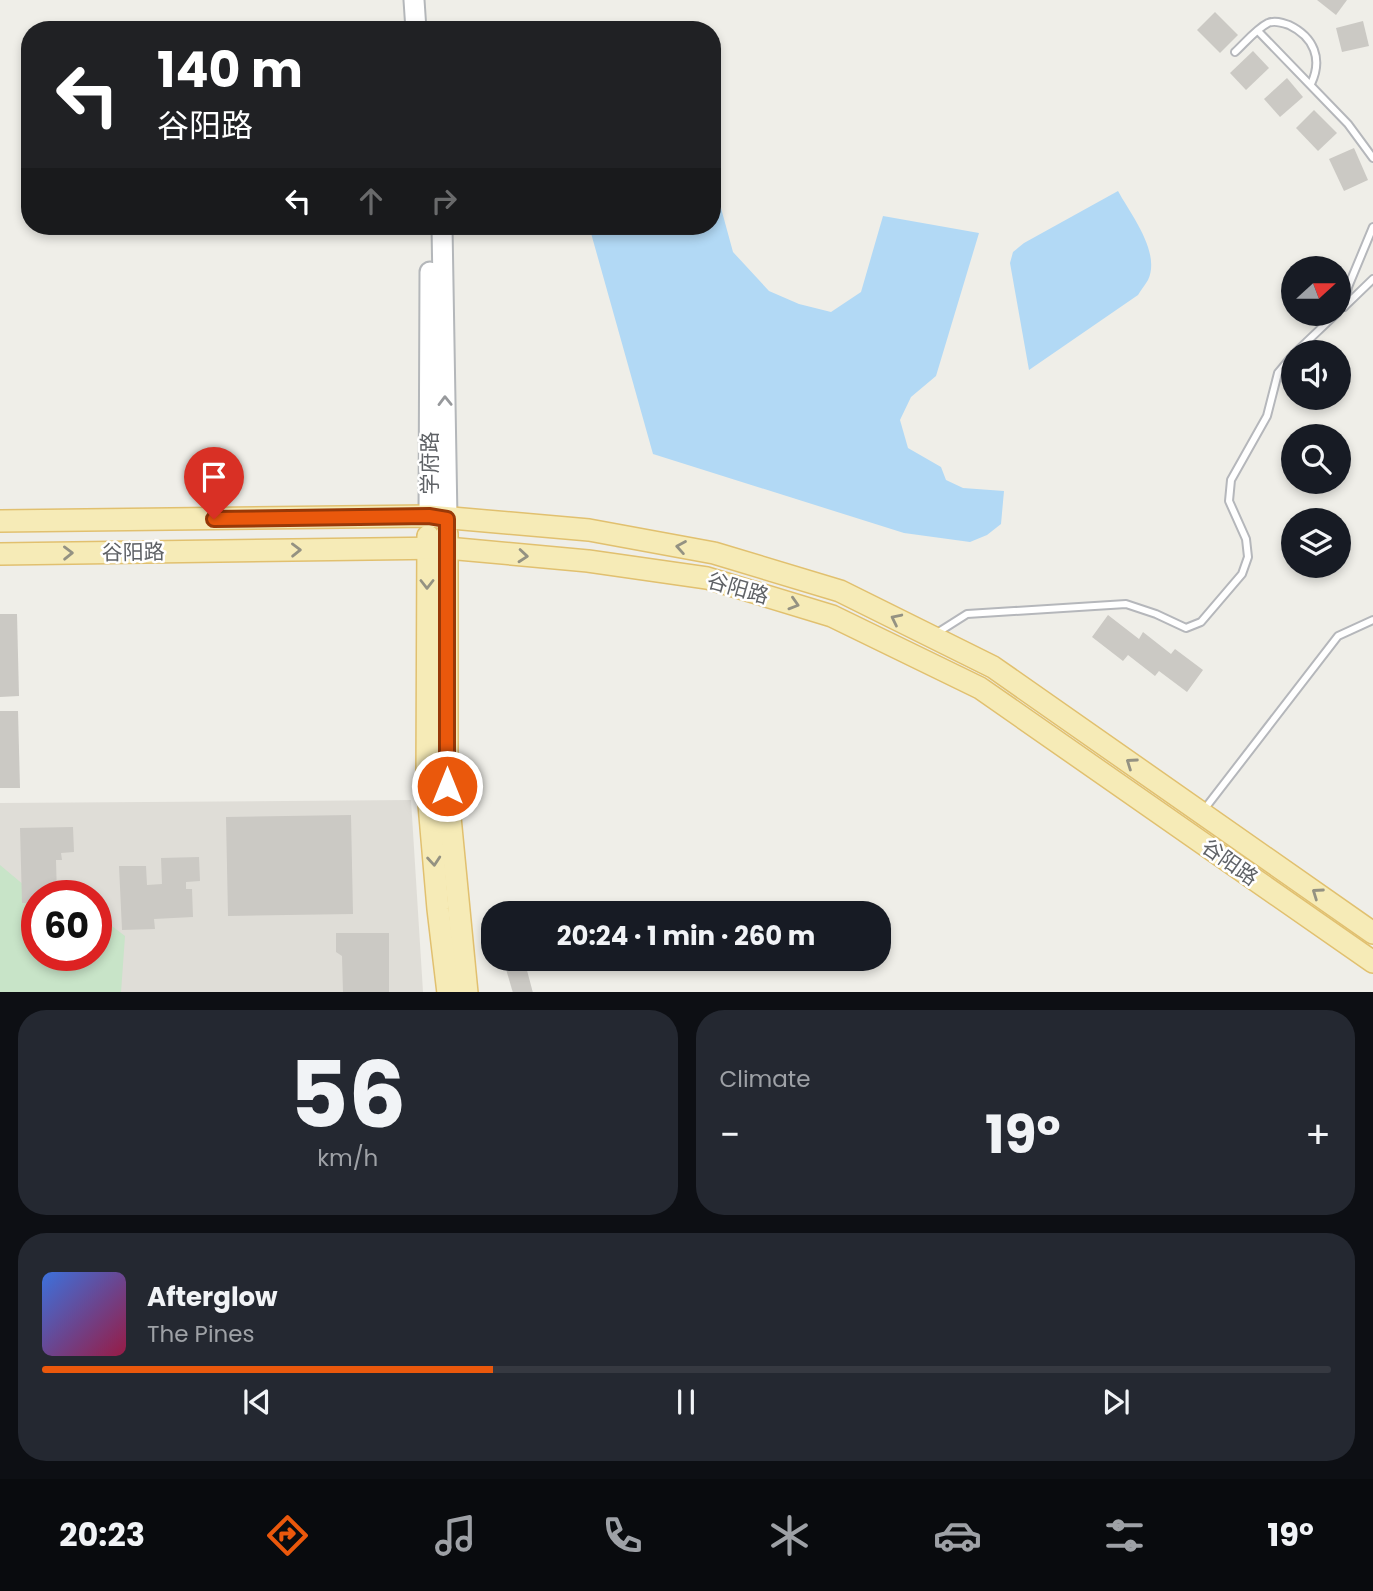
<!DOCTYPE html>
<html lang="en">
<head>
<meta charset="utf-8">
<style>
	:root { --surface:#171b24; --page:#242831; --text:#f1f3f6; --muted:#9ea1a6; --line:#363941; --accent:#ea580c }
	body { margin:0; font-family:Poppins,"Noto Sans SC",sans-serif; background:var(--page); color:var(--text); height:100vh; display:flex; flex-direction:column; font-size:26px; white-space:nowrap }
	* { box-sizing:border-box; margin:0 }
	p { font-size:23px; color:var(--muted) }
	.icon { flex:none; width:38px; height:38px; fill:none; stroke:currentColor; stroke-width:2; stroke-linecap:round; stroke-linejoin:round }
	.map { position:relative; height:992px; overflow:hidden }
	.sheet { display:flex; flex-direction:column; gap:18px; padding:18px; background:#0d0f14; flex:1 }
	.sheet>* { flex:none }
	.guide { position:absolute; left:21px; top:21px; width:700px; height:214px; border-radius:28px; box-shadow:0 4px 10px #0003; background:#202124; color:#fff; overflow:hidden }
	.needle { width:46px; rotate:69deg }
	.controls { position:absolute; left:1281px; top:256px; display:grid; gap:14px }
	.controls a { display:grid; place-items:center; width:70px; height:70px; border-radius:50%; background:var(--surface); box-shadow:0 4px 10px #0003; font-size:35px }
	.speed { position:absolute; left:21px; top:880px; display:flex; gap:14px; font-size:35px; font-weight:700; text-align:center }
	.speed>* { display:grid; place-content:center; width:91px; height:91px; border-radius:50%; background:var(--surface); box-shadow:0 4px 10px #0003; line-height:1 }
	.speed .limit { border:10px solid #d22; background:#fff; color:#111 }
	.pin { position:absolute; display:grid; place-items:center; width:60px; height:60px; color:#fff; margin:-72px -30px; border-radius:50% 50% 50% 0; rotate:-45deg; box-shadow:0 0 7px #0007 }
	.pin .icon { rotate:45deg }
	.me { position:absolute; width:77px; margin:-38px; rotate:0deg; stroke-linejoin:round; filter:drop-shadow(0 0 5px #0008) }
	.turn { display:flex; align-items:center; gap:24px; height:147px; padding:0 21px; font-size:32px }
	.turn .icon { width:91px; height:91px; stroke-width:2.5 }
	.turn b { display:block; font-size:49px; line-height:60px }
	.lanes { display:flex; align-items:center; height:66px; padding:0 21px; background:#0003; justify-content:center; gap:35px; direction:ltr }
	.lanes .off { opacity:.35 }
	.big { font-size:52px; font-weight:700; line-height:1.1 }
	.sheet .widget { flex:1; display:flex; flex-direction:column; justify-content:center; gap:10px; min-width:0; padding:0 24px; border-radius:28px; background:var(--page) }
	.sheet .dial { align-items:center; gap:0 }
	.dial b { font-size:91px; line-height:1 }
	.song { display:flex; align-items:center; gap:21px }
	.cover { width:84px; height:84px; border-radius:10px; background:linear-gradient(135deg,hsl(220 70% 55%),hsl(340 70% 35%)) }
	.played { height:7px; border-radius:4px; background:linear-gradient(90deg,var(--accent) 35%,var(--line) 35%) }
	.keys { display:flex; justify-content:space-around; direction:ltr }
	.heat { display:flex; justify-content:space-between; align-items:center; font-size:38px; direction:ltr }
	.sheet .tiles { flex:1; display:grid; gap:18px; grid-template-columns:1fr 1fr }
	.widget:last-child { grid-column:span 2 }
	.trip { position:absolute; left:481px; top:901px; width:410px; height:70px; border-radius:28px; background:var(--surface); box-shadow:0 4px 10px #0003; font-weight:700; line-height:70px; text-align:center }
	.tabs { display:flex; height:112px; justify-content:space-around; align-items:center; background:#090b0e; color:var(--muted) }
	.tabs .icon { width:49px; height:49px }
	.tabs .active { color:var(--accent) }
	.tabs b { font-size:32px; color:var(--text) }
	.map>svg:first-child { display:block }
	.education { fill:#dfddd7; fill-rule:evenodd }
	.green { fill:#c8e4c8 }
	.water { fill:#b2d9f5 }
	.building { fill:#cbc9c4 }
	.lines { fill:none; stroke-linecap:round; stroke-linejoin:round }
	.lane-casing { stroke:#b5b7bb; stroke-width:10 }
	.secondary-casing { stroke:#b4b7ba; stroke-width:23 }
	.primary-casing { stroke:#e1c06f; stroke-width:24 }
	.lane { stroke:#fff; stroke-width:6 }
	.secondary { stroke:#fff; stroke-width:19 }
	.primary { stroke:#f6ebb7; stroke-width:21 }
	.oneway { stroke:#97999c }
	.oneway2 { stroke:#949282 }
	.route-casing { stroke:#983908; stroke-width:18 }
	.route { stroke:#ea580c; stroke-width:12 }
	.labels { text-anchor:middle; dominant-baseline:central; stroke-width:5; stroke-linejoin:round; paint-order:stroke }
	.street-label { font-size:21px; fill:#5f6266; stroke:#fff }
</style>
</head>
<body>
<div class="map">
<svg width="1373" height="993" viewBox="0 0 1373 993">
	<rect width="100%" height="100%" fill="#efeee8"/>
	<path class="education" d="M411 800 423 992H0V803ZM37 896H96V956H37Z"/>
	<path class="green" d="M0 865 37 896V956H96V914L125 936 121 992H0Z"/>
	<g class="water">
		<path d="M712 186 721 208 733 252 769 291 799 304 831 312 861 292 883 216 979 233 936 376 911 397 900 420 908 448 941 467 946 480 963 488 1004 491 1001 524 987 535 970 542 904 533 653 454 589 226H712Z"/>
		<path d="M1118 191C1131 215 1161 252 1148 280 1145 285 1141 290 1138 295L1029 370 1010 263 1013 252 1024 243Z"/>
	</g>
	<g class="building">
		<path d="M1317 0H1347L1336 15Z"/>
		<path d="M1215 12 1238 35 1220 53 1197 30Z"/>
		<path d="M1363 21 1369 46 1342 52 1336 28Z"/>
		<path d="M1253 51 1269 68 1246 90 1230 73Z"/>
		<path d="M1287 78 1303 97 1280 117 1264 99Z"/>
		<path d="M1314 110 1337 133 1318 151 1296 128Z"/>
		<path d="M1354 148 1368 180 1344 191 1329 159Z"/>
		<path d="M0 614H17L19 696 0 697Z"/>
		<path d="M1108 615 1139 639 1143 632 1171 654 1175 649 1203 670 1187 692 1159 671 1155 676 1128 655 1123 661 1092 637Z"/>
		<path d="M0 711H18L20 788H0Z"/>
		<path d="M351 815 353 914 228 916 226 817Z"/>
		<path d="M73 827 74 852 61 853 62 860H56L57 896H37V903H22L20 828Z"/>
		<path d="M199 857 200 881 186 882V889H192L193 917 154 919 155 929 122 930 119 866H146L147 885 162 884 161 858Z"/>
		<path d="M336 933H389V993H343L342 956 336 952Z"/>
		<path d="M503 959H524L533 993H513Z"/>
	</g>
	<g class="lines">
		<defs>
			<g id="lane">
				<path d="M1258 31 1348 124 1373 158"/>
				<path d="M1235 52C1244 44 1256 29 1268 23 1275 20 1283 23 1289 25 1314 37 1323 59 1311 84"/>
				<path d="M1344 307 1348 287 1373 227"/>
				<path d="M1344 307 1373 279"/>
				<path d="M1296 352 1337 313"/>
				<path d="M937 633 967 614 1126 604 1156 614 1186 628 1201 622 1242 574 1248 557 1246 539 1229 501 1231 480 1267 416 1278 373 1293 355"/>
				<path d="M1203 811 1338 636 1373 620"/>
			</g>
			<g id="secondary">
				<path d="M414 0 416 30"/>
				<path d="M442 226 447 519"/>
				<path d="M429 516 430 272"/>
			</g>
			<g id="primary">
				<path d="M0 521 429 516 589 530 714 553 840 591 993 667 1373 933"/>
				<path d="M447 534V786L467 993"/>
				<path d="M428 536 427 781 438 909 448 993"/>
				<path d="M0 554 447 548 588 561 707 578 832 616 980 688 1373 962"/>
			</g>
		</defs>
		<use href="#lane" class="lane-casing"/>
		<use href="#secondary" class="secondary-casing"/>
		<use href="#primary" class="primary-casing"/>
		<use href="#lane" class="lane"/>
		<use href="#secondary" class="secondary"/>
		<use href="#primary" class="primary"/>
	</g>
	<defs><path id="oneway-chevron" d="M-2-3.5L2.5 0L-2 3.5" fill="none" stroke-width="1.6" stroke-linecap="round" stroke-linejoin="round" transform="scale(1.75)"/></defs>
	<use class="oneway" href="#oneway-chevron" transform="translate(445 401) rotate(-91)"/>
	<g class="oneway2">
		<use href="#oneway-chevron" transform="translate(681 547) rotate(-170)"/>
		<use href="#oneway-chevron" transform="translate(296 550) rotate(-1)"/>
		<use href="#oneway-chevron" transform="translate(68 553) rotate(-1)"/>
		<use href="#oneway-chevron" transform="translate(523 556) rotate(5)"/>
		<use href="#oneway-chevron" transform="translate(427 584) rotate(90)"/>
		<use href="#oneway-chevron" transform="translate(794 604) rotate(17)"/>
		<use href="#oneway-chevron" transform="translate(896 619) rotate(-154)"/>
		<use href="#oneway-chevron" transform="translate(1131 763) rotate(-145)"/>
		<use href="#oneway-chevron" transform="translate(434 861) rotate(85)"/>
		<use href="#oneway-chevron" transform="translate(1317 893) rotate(-145)"/>
	</g>
	<g class="lines">
		<defs>
			<path id="route" d="M214 519 429 516 447 519V786"/>
		</defs>
		<use href="#route" class="route-casing"/>
		<use href="#route" class="route"/>
	</g>
	<g class="labels">
		<g class="street-label">
			<text transform="translate(429 463) rotate(-90)">学府路</text>
			<text transform="translate(133 552) rotate(-1)">谷阳路</text>
			<text transform="translate(738 588) rotate(16)">谷阳路</text>
			<text transform="translate(1230 862) rotate(35)">谷阳路</text>
		</g>
	</g>
</svg>
<div class="controls">
<a><svg class="needle" viewBox="-14 -14 28 28"><path d="M0-13l5 13h-10z" fill="#e53935"/><path d="M0 13l5-13h-10z" fill="#9ea1a6"/></svg></a>
<a><svg class="icon" aria-label="sound" viewBox="0 0 24 24"><path d="M4 9h4l5-4v14l-5-4H4zM17 9q2 3 0 6"/></svg></a>
<a><svg class="icon" aria-label="search" viewBox="0 0 24 24"><circle cx="10" cy="10" r="6"/><path d="M15 15l6 6"/></svg></a>
<a><svg class="icon" aria-label="layers" viewBox="0 0 24 24"><path d="M12 4l9 5-9 5-9-5zM3 14l9 5 9-5"/></svg></a>
</div>
<div class="speed"><div class="limit">60</div></div>
<div class="pin" style="left:214px;top:519px;background:#d93025"><svg class="icon" aria-label="arrive" viewBox="0 0 24 24"><path d="M6 21V4h12l-3 4 3 4H6"/></svg></div>
<svg class="me" style="left:447px;top:786px" viewBox="-20 -20 40 40"><circle r="17" fill="#ea580c" stroke="#fff" stroke-width="3"/><path d="M0-11L8 9 0 5-8 9z" fill="#fff"/></svg>
<div class="trip">20:24 · 1 min · 260 m</div>
<div class="guide">
<div class="turn"><svg class="icon" aria-label="left" viewBox="0 0 24 24"><path d="M17 20v-9H6M10 6l-5 5 5 5"/></svg><div><b>140 m</b>谷阳路</div></div>
<div class="lanes"><svg class="icon" aria-label="left" viewBox="0 0 24 24"><path d="M17 20v-9H6M10 6l-5 5 5 5"/></svg><svg class="icon off" aria-label="ahead" viewBox="0 0 24 24"><path d="M12 20V5M6 11l6-6 6 6"/></svg><svg class="icon off" aria-label="right" viewBox="0 0 24 24"><path d="M7 20v-9h11M14 6l5 5-5 5"/></svg></div>
</div>
</div>
<section class="sheet">
<div class="tiles">
<div class="widget dial"><b>56</b><p>km/h</p></div>
<div class="widget"><p>Climate</p>
<div class="heat"><a>−</a><b class="big">19°</b><a>+</a></div>
</div>
<div class="widget">
<div class="song"><i class="cover"></i><div><b>Afterglow</b><p>The Pines</p></div></div>
<div class="played"></div>
<div class="keys"><svg class="icon" aria-label="previous" viewBox="0 0 24 24"><path d="M18 5L8 12l10 7zM5 5v14"/></svg><svg class="icon" aria-label="pause" viewBox="0 0 24 24"><path d="M8 5v14M16 5v14"/></svg><svg class="icon" aria-label="next" viewBox="0 0 24 24"><path d="M6 5l10 7-10 7zM19 5v14"/></svg></div>
</div>
</div>
</section>
<nav class="tabs">
<b>20:23</b>
<svg class="icon active" aria-label="directions" viewBox="0 0 24 24"><path d="M12 3l9 9-9 9-9-9zM9 14v-3h6M13 9l2 2-2 2"/></svg>
<svg class="icon" aria-label="music" viewBox="0 0 24 24"><path d="M9 18V5l10-2v13"/><circle cx="6" cy="18" r="3"/><circle cx="16" cy="16" r="3"/></svg>
<svg class="icon" aria-label="phone" viewBox="0 0 24 24"><path d="M5 4h4l2 5-3 2q2 4 5 5l2-3 5 2v4C11 20 4 13 5 4z"/></svg>
<svg class="icon" aria-label="climate" viewBox="0 0 24 24"><path d="M12 3v18M4 7l16 10M4 17L20 7"/></svg>
<svg class="icon" aria-label="car" viewBox="0 0 24 24"><path d="M5 17H2v-5l4-1 3-4h7l3 4 3 1v5h-3M9 17h6M6 11h13"/><circle cx="7" cy="17" r="2"/><circle cx="17" cy="17" r="2"/></svg>
<svg class="icon" aria-label="filters" viewBox="0 0 24 24"><path d="M4 7h16M4 17h16"/><circle cx="9" cy="7" r="2"/><circle cx="15" cy="17" r="2"/></svg>
<b>19°</b>
</nav>
</body>
</html>
